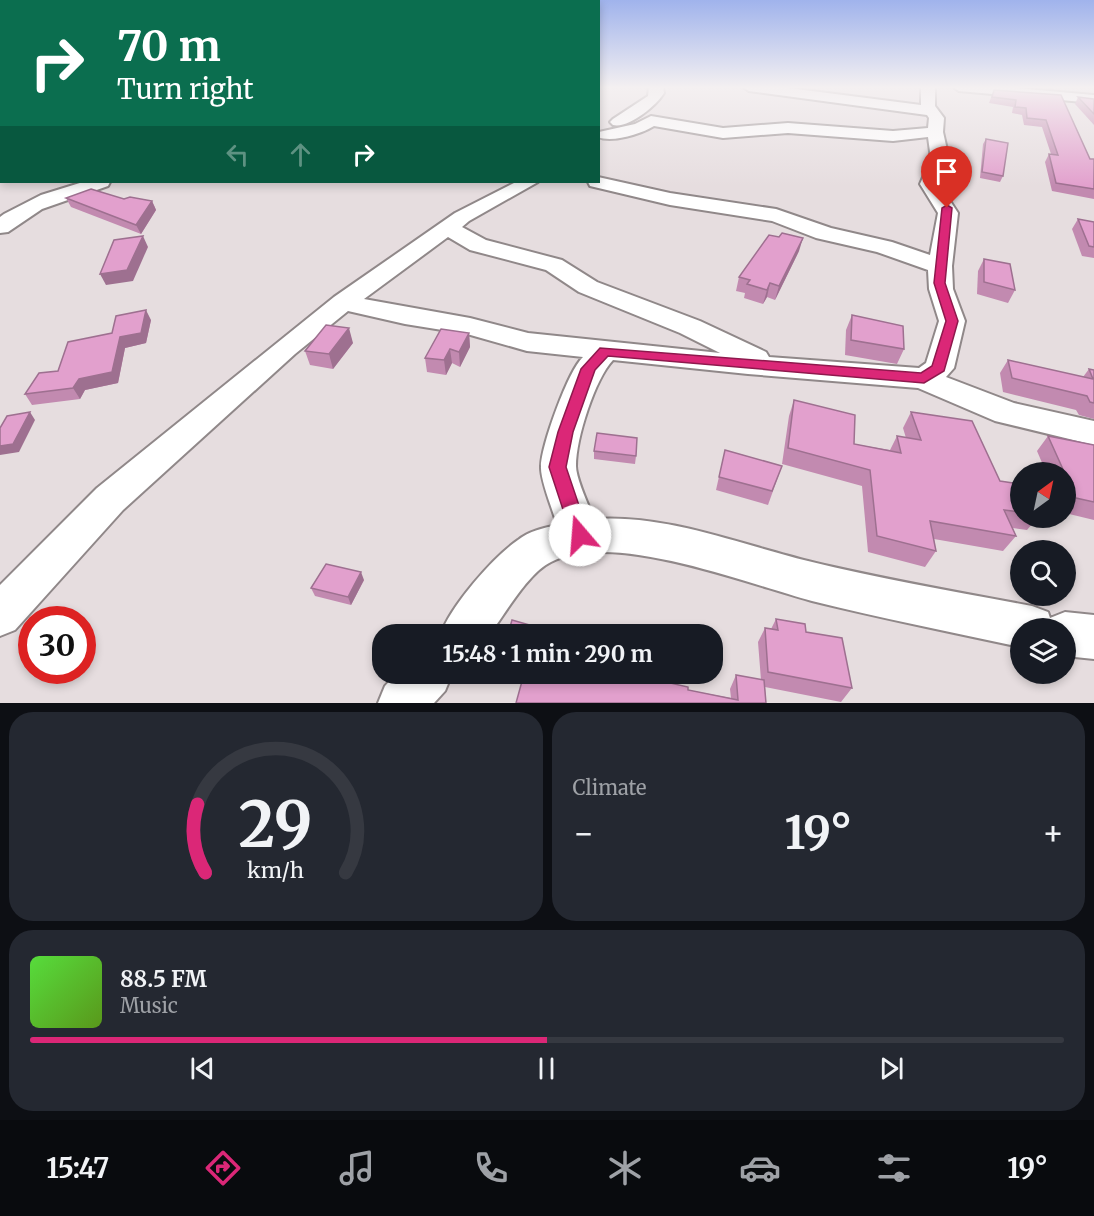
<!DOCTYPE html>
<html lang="en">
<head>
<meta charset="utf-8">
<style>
	:root { --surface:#171b24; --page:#242831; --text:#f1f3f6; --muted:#9ea1a6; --line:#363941; --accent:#db2777 }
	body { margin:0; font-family:Merriweather,serif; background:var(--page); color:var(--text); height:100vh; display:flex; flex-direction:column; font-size:22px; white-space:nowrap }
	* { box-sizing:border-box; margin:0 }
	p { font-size:20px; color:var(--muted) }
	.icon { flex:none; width:33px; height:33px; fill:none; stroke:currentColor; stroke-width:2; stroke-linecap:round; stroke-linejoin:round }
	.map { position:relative; height:703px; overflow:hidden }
	.details { display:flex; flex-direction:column; gap:9px; padding:9px; background:#0d0f14; flex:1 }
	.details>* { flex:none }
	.banner { position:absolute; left:0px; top:0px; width:600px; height:183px; box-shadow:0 3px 9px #0003; background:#0b6e4f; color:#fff; overflow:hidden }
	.needle { width:39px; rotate:33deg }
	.tools { position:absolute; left:1010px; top:462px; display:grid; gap:12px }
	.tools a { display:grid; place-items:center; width:66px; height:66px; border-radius:50%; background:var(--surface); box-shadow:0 3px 9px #0003; font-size:30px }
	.speed { position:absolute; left:18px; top:606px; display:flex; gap:12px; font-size:30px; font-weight:700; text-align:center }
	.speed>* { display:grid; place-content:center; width:78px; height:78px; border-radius:50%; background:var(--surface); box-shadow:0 3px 9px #0003; line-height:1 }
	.speed .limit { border:9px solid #d22; background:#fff; color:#111 }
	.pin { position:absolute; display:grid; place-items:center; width:51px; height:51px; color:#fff; margin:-62px -26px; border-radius:50% 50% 50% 0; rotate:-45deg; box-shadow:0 0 6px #0007 }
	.pin .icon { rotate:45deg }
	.me { position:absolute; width:66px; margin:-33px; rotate:342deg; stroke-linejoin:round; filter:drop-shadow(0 0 4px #0008) }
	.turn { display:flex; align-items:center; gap:21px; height:126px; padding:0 18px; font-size:27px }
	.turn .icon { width:78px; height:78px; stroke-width:2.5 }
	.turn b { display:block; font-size:42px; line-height:51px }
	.lanes { display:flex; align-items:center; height:57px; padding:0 18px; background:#0003; justify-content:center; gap:30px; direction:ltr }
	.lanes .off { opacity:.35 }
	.big { font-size:45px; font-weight:700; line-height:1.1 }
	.details .card { flex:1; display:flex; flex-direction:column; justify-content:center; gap:9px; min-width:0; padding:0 21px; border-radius:24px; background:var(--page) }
	.details .dial { align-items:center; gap:0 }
	.dial svg { height:156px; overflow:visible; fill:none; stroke:var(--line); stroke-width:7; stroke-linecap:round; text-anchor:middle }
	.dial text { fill:var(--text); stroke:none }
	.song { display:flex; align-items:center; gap:18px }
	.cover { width:72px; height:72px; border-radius:9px; background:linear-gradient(135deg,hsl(110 70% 55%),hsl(90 70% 35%)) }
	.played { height:6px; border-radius:3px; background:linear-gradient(90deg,var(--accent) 50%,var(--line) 50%) }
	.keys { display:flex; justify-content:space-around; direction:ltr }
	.heat { display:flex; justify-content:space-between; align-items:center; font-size:33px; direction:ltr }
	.details .tiles { flex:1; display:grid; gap:9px; grid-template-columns:1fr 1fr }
	.card:last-child { grid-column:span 2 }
	.trip { position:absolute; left:372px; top:624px; width:351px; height:60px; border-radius:24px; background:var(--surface); box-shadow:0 3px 9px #0003; font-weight:700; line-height:60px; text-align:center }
	.tab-bar { display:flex; height:96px; justify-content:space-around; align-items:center; background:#090b0e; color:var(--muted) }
	.tab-bar .icon { width:42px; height:42px }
	.tab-bar .on { color:var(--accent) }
	.tab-bar b { font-size:27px; color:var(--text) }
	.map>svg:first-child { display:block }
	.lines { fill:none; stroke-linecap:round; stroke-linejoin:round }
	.minor-casing { stroke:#908889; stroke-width:4 }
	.minor { fill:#fff; fill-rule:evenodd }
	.wall { fill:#c28ab0 }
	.shaded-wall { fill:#9e7090 }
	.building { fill:#e2a0cd; stroke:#9e7090; stroke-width:1.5 }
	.route { fill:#db2777; stroke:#8e194d; stroke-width:1.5 }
</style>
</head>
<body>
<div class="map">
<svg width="1094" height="703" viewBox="0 0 1094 703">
	<rect width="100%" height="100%" fill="#e6dddf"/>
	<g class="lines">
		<defs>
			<g id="minor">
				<path d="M649 87H663L664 93C656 106 628 129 613 125L610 122 613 119 648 96Z"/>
				<path d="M743 87H781L921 105V87H935V106L944 118 943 132 949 159 939 184 958 213 952 266 953 289 965 321 954 368 946 377 1014 403 1094 421V445L995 421 918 388 748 374 613 360C595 379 576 438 576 466 576 479 589 506 594 519 666 514 739 544 808 561 882 579 957 592 1032 606L1048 612 1050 618 1065 612 1094 615V659L1065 656V628H1020V647C950 632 881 618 812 601 748 584 612 530 551 562 528 573 505 614 490 634H441C450 607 493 557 518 540 529 531 544 528 557 525 553 510 540 480 541 466 542 444 568 371 583 357L527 351 467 334 405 324 348 311 295 354 123 510 15 630 0 636V585L97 488 334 297 455 213 516 182H538L469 221 462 227 486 240 562 260 597 282 700 321 766 352 769 357 919 368 926 363 939 321 929 289 928 270 877 252 816 238 772 221 670 205 590 186 588 182H598V177L670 193 776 209 831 228 892 242 930 255 938 213 920 184 931 159 928 137 893 141 788 133 723 138 654 126C641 134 612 143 598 137L599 132 635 124 651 116 723 128 788 123 893 131 928 128 929 118 927 115 749 91ZM448 237 470 250 546 270 579 292 680 333 720 353 528 333 470 318 364 299Z"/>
				<path d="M953 87H1006L1094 95V103L959 91Z"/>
				<rect x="0" y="160" width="2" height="10"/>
				<path d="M83 182H110L108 186 42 209 8 232 0 233V217L4 214 41 195Z"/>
				<path d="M396 674H452L445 691 434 703H378L385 686Z"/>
			</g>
		</defs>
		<use href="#minor" class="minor-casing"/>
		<use href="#minor" class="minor"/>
	</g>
	<g class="wall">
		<path d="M1029 87H1052V89Z"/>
		<path d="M994 90 1061 95 1090 159H1094V199L1052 191 1045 162 1049 154H1051L1042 127 1024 125 1022 115 1012 113 1013 107 989 103Z"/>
		<path d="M1078 97 1094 99V125L1075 104Z"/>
		<path d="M986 139 1003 176 1000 182 980 178 983 144Z"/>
		<path d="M66 198 124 199 152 201 156 210 141 234 71 207Z"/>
		<path d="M1078 219 1094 222V258L1082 256 1072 229Z"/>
		<path d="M799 251 775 300 767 297 763 304 744 298 745 293 736 291 739 277Z"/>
		<path d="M984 259 1015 290 1008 303 977 294 978 271Z"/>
		<path d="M852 315 904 349 897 364 845 355 846 330Z"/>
		<path d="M151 320 146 343 125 348 118 383 85 390 80 399 32 405 25 394 112 333Z"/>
		<path d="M469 333 470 347 460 367 452 363 446 375 427 372 425 358Z"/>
		<path d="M353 343 333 369 310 365 305 351Z"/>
		<path d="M1008 360 1083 377 1089 369 1094 370V419L1079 415 1076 410 1003 392 1000 373Z"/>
		<path d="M794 400 854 444 890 450 897 436 906 438 903 428 911 412 1000 481 1020 484V518H1037L1027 530 1013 528 1016 536 1003 551 934 539 936 551 925 567 868 552 862 486 782 464 789 416Z"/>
		<path d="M1048 436 1094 445V520L1065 513V472H1046L1037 451Z"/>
		<path d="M725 450 782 466 768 505 716 490Z"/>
		<path d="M594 451 636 456 635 464 594 459Z"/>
		<path d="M364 580 351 605 315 596 311 588Z"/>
		<path d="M776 619 806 632 852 688 841 702 765 687 766 703 521 683 500 677 499 674H631L688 690 731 698 730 689 736 675 761 680 758 642 765 628 771 629Z"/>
	</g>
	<g class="shaded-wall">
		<path d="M152 201 156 210 141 234 136 225Z"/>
		<path d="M143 236 148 247 133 281 106 285 100 274Z"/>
		<path d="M803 238 799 251 775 300 779 286Z"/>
		<path d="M770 283 767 297 763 304 767 290Z"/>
		<path d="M146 310 151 320 146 343 125 348 118 383 85 390 80 399 73 388 79 379Z"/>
		<path d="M349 328 353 343 333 369 329 354Z"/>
		<path d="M469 333 470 347 460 367 459 352Z"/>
		<path d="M450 349 452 363 446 375 444 360Z"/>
		<path d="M30 412 35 420 19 452 0 455V446Z"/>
		<path d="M361 572 364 580 351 605 348 597Z"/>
	</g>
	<g class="building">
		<rect x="0" y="87" width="2" height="68"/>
		<path d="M994 90 1061 95 1090 159H1094V189L1056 183 1049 154 1058 155 1046 120 1027 118 1026 108 1015 107 1016 100 992 97Z"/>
		<path d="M1078 97 1094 99V114Z"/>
		<path d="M986 139 1008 143 1003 176 982 172Z"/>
		<path d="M91 189 124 199 130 197 152 201 136 225 66 198Z"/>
		<path d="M1078 219 1094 222V247L1089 246Z"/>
		<path d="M782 233 803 238 779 286 770 283 767 290 747 284 750 280 739 277 769 235 779 237Z"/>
		<path d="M143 236 127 270 100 274 114 240Z"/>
		<path d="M984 259 1010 264 1015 290 984 282Z"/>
		<path d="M146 310 141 333 120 337 112 372 79 379 73 388 25 394 39 373 58 371 68 342 112 333 116 316Z"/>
		<path d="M852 315 903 326 904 349 851 340Z"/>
		<path d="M326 325 349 328 329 354 305 351Z"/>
		<path d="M441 329 469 333 459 352 450 349 444 360 425 358Z"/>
		<path d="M1008 360 1093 379 1089 369 1094 370V403L1090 402 1087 396 1012 378Z"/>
		<path d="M794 400 855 415 854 444 901 453 897 436 921 440 911 412 972 421 1000 481 1020 484V512L1004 510 1016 536 930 521 936 551 877 536 870 470 788 448Z"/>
		<path d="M30 412 13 444 0 446V428L7 416Z"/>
		<path d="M597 433 637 438 636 456 594 451Z"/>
		<path d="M1048 436 1094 445V502L1076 498Z"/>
		<path d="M725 450 782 466 772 491 719 477Z"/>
		<path d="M326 564 361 572 348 597 311 588Z"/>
		<path d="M776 619 805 624 806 632 842 638 852 688 768 672 765 628 778 630Z"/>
		<path d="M512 620 547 630 545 634H508Z"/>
		<path d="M524 674H631L688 687V690L738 700 736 675 764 680 766 703H516Z"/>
	</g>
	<linearGradient id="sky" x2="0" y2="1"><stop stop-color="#a0b3ec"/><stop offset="0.47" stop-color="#f4f0f1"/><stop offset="1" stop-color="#f4f0f1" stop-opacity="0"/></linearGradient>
	<rect width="1094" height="186" fill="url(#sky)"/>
	<path class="route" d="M947 205 952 208 945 283 958 321 944 371 924 383 608 356 595 370 573 432 566 467 589 535 587 540 580 543 573 540 549 467 558 432 581 369 600 348 921 373 932 366 946 321 934 283 942 208Z"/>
</svg>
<div class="tools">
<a><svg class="needle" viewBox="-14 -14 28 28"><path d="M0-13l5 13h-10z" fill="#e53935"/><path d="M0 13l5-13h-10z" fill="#9ea1a6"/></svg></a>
<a><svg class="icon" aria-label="search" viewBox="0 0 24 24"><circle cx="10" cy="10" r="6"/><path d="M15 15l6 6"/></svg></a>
<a><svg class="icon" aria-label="layers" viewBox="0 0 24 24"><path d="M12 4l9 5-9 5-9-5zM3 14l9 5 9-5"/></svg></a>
</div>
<div class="speed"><div class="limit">30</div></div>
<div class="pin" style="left:947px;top:208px;background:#d93025"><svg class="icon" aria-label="arrive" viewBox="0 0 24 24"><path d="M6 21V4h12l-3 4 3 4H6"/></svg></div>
<svg class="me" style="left:580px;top:535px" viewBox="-20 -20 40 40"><circle r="19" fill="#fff"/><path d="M0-13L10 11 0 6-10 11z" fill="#db2777"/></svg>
<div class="trip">15:48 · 1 min · 290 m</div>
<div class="banner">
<div class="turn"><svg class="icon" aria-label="right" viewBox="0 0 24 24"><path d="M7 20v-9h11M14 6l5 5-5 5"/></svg><div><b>70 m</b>Turn right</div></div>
<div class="lanes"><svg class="icon off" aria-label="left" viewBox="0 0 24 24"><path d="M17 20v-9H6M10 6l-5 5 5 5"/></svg><svg class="icon off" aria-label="ahead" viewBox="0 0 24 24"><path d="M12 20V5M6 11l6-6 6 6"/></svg><svg class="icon" aria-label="right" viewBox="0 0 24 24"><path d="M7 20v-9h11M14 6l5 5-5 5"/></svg></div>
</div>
</div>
<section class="details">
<div class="tiles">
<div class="card dial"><svg viewBox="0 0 100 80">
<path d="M14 69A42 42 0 1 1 86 69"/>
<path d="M14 69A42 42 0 0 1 10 34" stroke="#db2777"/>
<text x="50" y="56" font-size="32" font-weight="700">29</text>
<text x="50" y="72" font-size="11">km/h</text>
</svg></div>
<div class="card"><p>Climate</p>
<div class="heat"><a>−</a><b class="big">19°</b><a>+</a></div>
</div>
<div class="card">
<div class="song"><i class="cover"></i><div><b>88.5 FM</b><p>Music</p></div></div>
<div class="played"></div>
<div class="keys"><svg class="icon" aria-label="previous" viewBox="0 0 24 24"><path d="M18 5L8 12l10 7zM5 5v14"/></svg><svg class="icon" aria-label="pause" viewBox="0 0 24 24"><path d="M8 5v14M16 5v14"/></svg><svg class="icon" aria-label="next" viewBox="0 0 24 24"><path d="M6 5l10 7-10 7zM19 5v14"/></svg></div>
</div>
</div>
</section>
<nav class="tab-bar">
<b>15:47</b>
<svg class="icon on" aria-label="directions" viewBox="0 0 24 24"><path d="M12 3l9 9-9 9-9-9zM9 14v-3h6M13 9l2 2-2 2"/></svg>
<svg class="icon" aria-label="music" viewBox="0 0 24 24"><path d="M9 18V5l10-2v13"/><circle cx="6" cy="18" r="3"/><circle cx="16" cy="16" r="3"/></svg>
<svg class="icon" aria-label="phone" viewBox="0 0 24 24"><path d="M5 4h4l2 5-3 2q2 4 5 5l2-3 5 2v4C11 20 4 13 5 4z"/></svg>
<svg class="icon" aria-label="climate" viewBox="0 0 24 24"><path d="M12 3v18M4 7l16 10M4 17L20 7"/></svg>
<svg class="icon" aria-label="car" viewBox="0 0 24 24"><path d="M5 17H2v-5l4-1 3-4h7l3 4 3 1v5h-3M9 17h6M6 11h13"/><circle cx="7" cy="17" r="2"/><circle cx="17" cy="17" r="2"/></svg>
<svg class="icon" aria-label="filters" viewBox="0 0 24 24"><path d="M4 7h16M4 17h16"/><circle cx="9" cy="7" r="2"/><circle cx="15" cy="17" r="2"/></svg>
<b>19°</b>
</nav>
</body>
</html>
